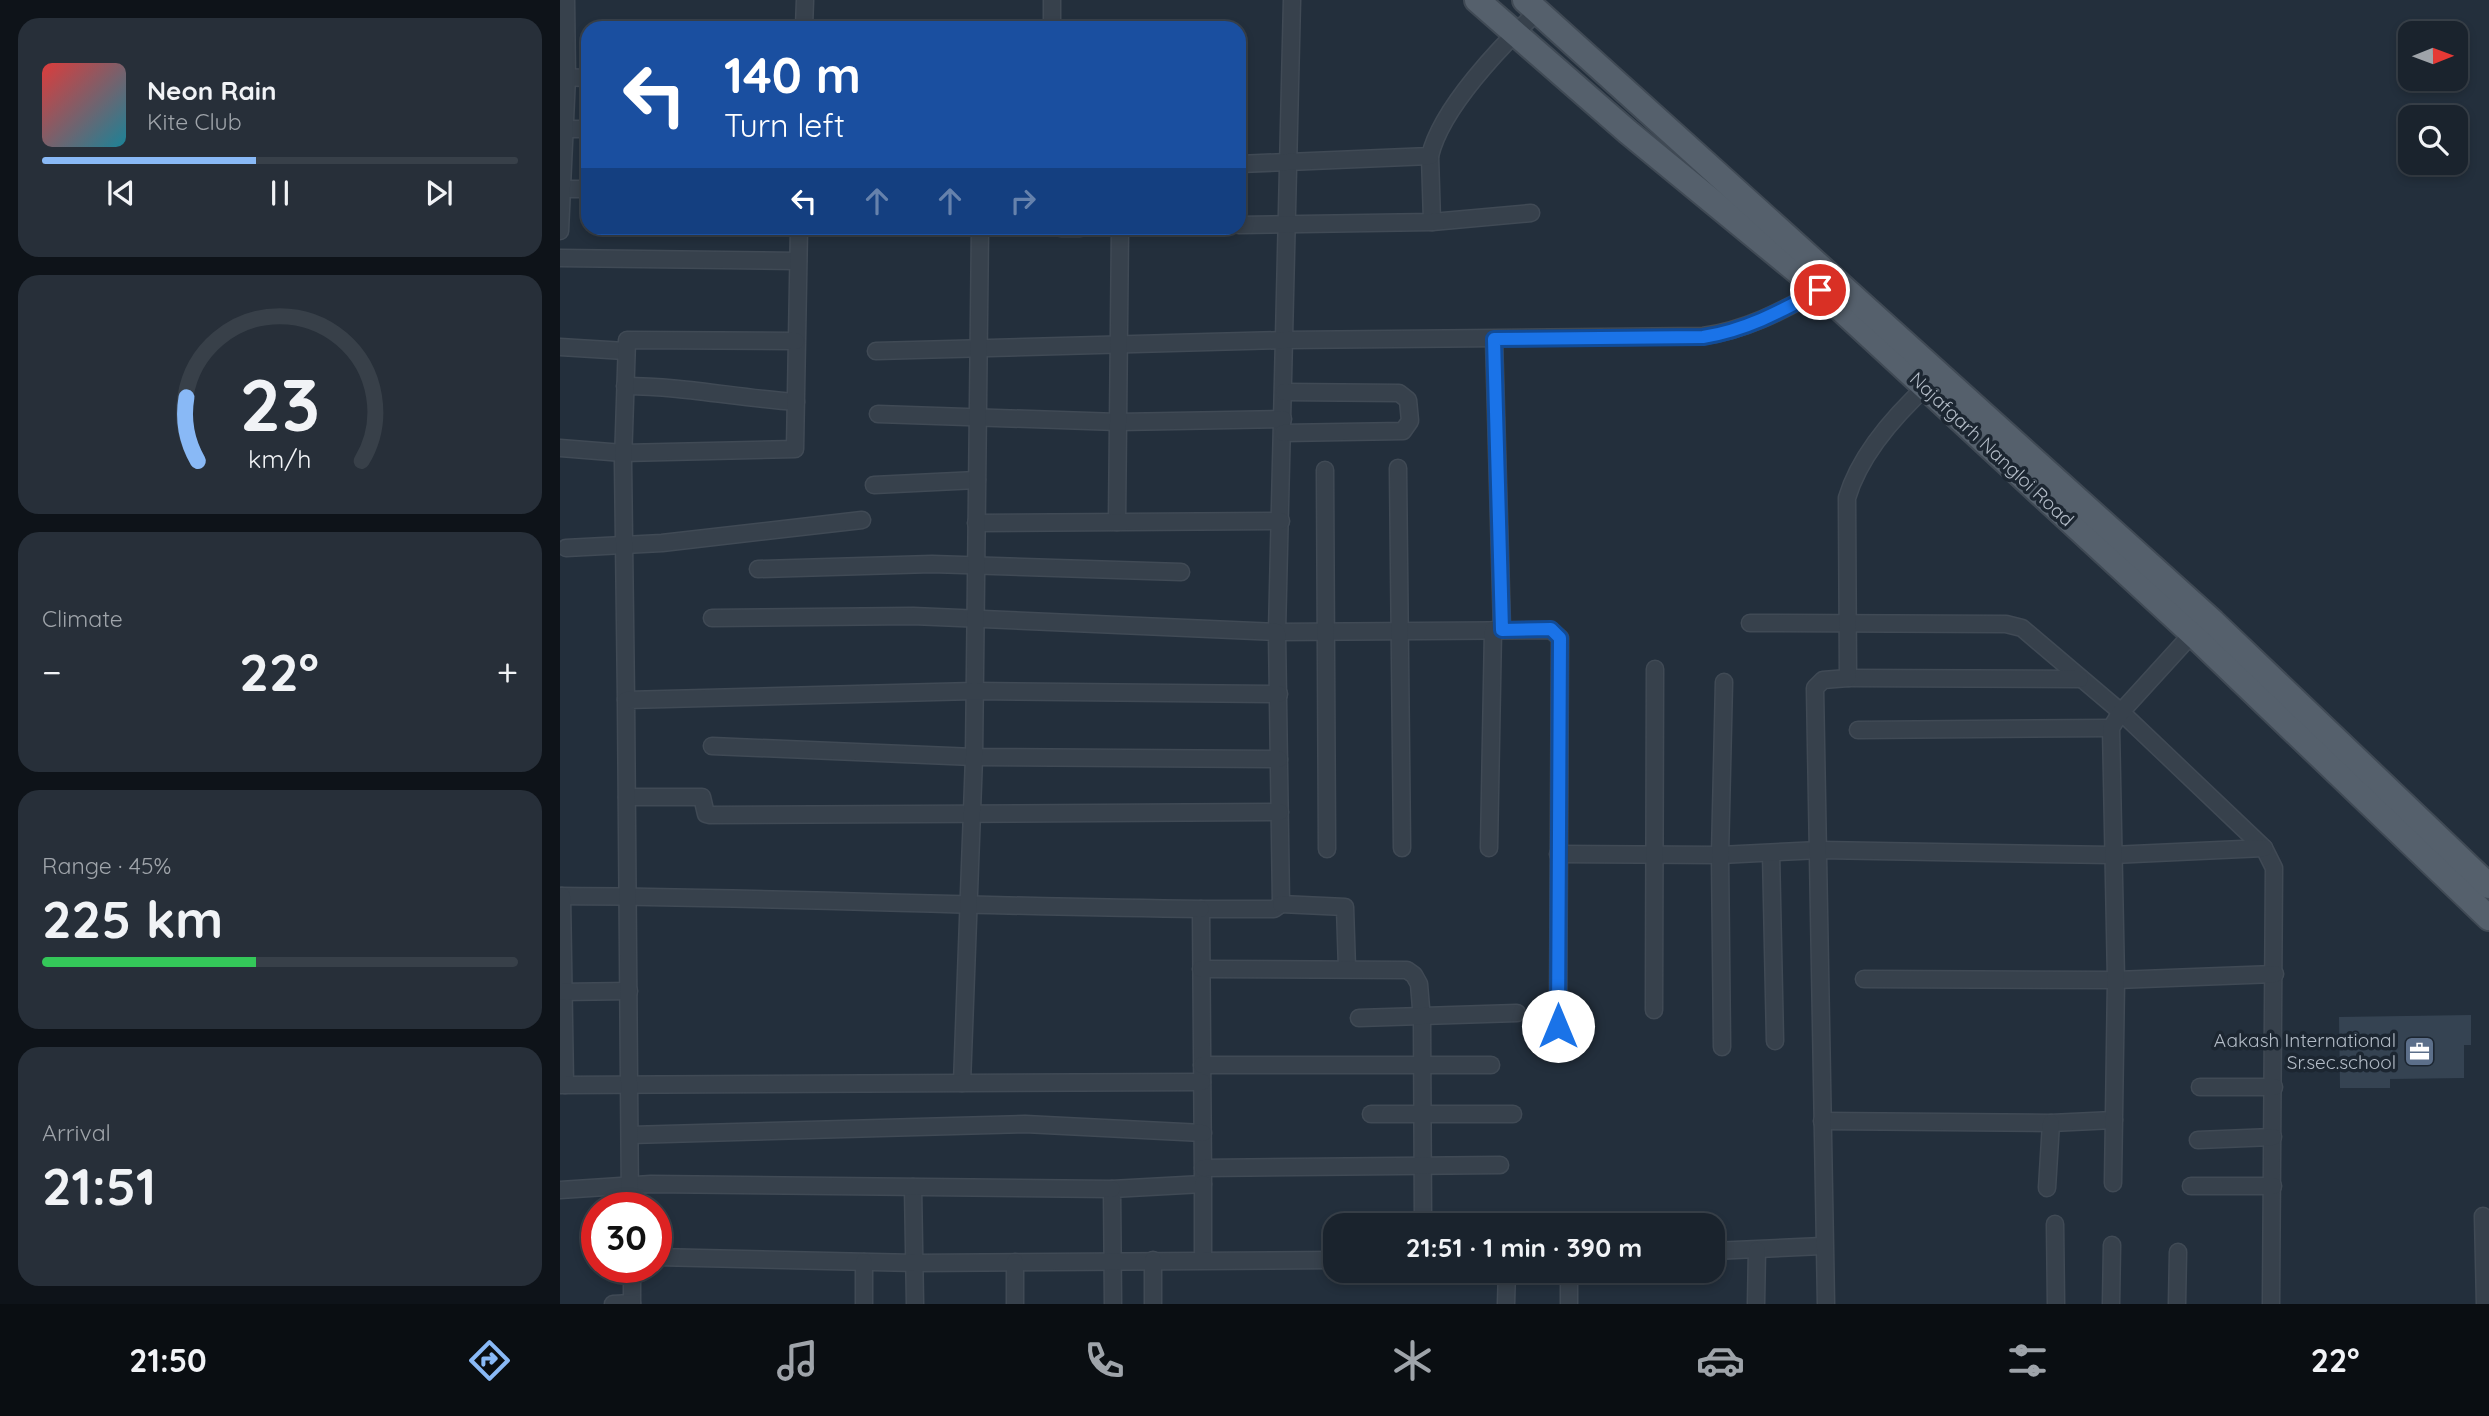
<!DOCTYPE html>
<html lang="en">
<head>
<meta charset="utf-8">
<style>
	:root { --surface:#1a232d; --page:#272f39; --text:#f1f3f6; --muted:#9fa4aa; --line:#384049; --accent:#89b9f6 }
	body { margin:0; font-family:Quicksand,sans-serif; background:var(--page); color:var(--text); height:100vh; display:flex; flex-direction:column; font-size:26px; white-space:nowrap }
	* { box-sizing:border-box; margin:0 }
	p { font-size:23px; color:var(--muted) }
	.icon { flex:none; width:38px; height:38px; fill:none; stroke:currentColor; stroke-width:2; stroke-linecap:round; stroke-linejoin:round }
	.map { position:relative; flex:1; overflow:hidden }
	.panel { display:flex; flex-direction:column; gap:18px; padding:18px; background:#0e1319; width:560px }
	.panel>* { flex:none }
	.hud { position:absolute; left:21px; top:21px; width:665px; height:214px; border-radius:21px; box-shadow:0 4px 10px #0003,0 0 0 2px var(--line); background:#1a4fa0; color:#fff; overflow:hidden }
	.needle { width:46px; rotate:89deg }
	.tools { position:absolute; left:1838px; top:21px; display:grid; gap:14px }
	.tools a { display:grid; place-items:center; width:70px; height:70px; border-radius:14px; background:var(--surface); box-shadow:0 4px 10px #0003,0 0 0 2px var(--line); font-size:35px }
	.speed { position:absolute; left:21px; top:1192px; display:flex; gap:14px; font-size:35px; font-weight:700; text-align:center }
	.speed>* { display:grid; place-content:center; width:91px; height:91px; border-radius:50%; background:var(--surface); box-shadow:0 4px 10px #0003,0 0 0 2px var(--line); line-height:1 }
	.speed .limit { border:10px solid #d22; background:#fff; color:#111 }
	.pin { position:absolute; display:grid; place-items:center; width:60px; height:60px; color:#fff; margin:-30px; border:4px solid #fff; border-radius:50%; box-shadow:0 2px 7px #0007 }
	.me { position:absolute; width:77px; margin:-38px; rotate:0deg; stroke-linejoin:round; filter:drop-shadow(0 0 5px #0008) }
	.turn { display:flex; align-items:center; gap:24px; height:147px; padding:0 28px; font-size:32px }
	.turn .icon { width:91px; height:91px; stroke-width:2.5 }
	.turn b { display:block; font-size:49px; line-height:60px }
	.lanes { display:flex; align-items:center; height:66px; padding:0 28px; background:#0003; justify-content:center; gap:35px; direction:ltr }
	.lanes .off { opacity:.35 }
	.big { font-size:52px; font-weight:700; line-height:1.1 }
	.panel .card { flex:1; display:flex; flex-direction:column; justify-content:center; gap:10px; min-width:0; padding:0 24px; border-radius:21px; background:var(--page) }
	.panel .dial { align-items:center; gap:0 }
	.dial svg { height:182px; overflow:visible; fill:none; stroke:var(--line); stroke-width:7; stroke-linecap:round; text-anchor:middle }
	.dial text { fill:var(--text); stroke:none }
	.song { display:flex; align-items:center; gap:21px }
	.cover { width:84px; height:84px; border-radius:10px; background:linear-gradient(135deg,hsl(0 70% 55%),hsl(190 70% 35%)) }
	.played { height:7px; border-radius:4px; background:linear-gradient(90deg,var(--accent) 45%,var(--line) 45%) }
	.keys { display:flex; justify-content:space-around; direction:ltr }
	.heat { display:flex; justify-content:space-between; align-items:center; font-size:38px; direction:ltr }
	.charge { height:10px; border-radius:5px; background:linear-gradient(90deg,#34c759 45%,var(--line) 0) }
	.trip { position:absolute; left:763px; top:1213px; width:402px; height:70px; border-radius:21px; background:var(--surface); box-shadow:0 4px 10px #0003,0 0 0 2px var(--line); font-weight:700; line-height:70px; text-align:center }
	.menu { display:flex; height:112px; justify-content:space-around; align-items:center; background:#0a0e12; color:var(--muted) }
	.menu .icon { width:49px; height:49px }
	.menu .selected { color:var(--accent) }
	.menu b { font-size:32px; color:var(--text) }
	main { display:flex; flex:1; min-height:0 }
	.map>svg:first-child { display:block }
	.building { fill:#354352 }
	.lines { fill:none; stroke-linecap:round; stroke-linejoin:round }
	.minor-casing { stroke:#404a55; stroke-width:19 }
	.primary-casing { stroke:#404a55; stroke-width:28 }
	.minor { stroke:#37414c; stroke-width:16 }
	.primary { stroke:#55606c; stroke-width:24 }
	.route-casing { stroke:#114b97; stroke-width:18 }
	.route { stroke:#1a73e8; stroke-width:12 }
	.labels { text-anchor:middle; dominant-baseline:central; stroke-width:7; stroke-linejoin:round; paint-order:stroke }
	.street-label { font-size:19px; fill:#b3bcc7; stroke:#1c2631 }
	.poi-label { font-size:19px; fill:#b3bcc7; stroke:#1c2631; text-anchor:end }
</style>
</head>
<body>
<main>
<section class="panel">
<div class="card">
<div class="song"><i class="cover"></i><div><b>Neon Rain</b><p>Kite Club</p></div></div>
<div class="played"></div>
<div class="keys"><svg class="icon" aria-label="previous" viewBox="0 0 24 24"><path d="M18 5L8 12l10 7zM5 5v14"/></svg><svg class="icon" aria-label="pause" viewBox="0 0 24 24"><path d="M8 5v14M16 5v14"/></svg><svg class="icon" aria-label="next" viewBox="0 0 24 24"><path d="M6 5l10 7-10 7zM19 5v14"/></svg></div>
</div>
<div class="card dial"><svg viewBox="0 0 100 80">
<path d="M14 69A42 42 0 1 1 86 69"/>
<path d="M14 69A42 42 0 0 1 9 41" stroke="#89b9f6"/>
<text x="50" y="56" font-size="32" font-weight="700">23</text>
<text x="50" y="72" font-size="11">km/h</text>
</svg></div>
<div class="card"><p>Climate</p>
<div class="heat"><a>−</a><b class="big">22°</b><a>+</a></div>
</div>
<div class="card"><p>Range · 45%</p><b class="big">225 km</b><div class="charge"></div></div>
<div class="card"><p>Arrival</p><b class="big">21:51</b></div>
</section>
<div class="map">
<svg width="1929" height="1304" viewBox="0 0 1929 1304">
	<rect width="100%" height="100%" fill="#232f3c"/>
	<path class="building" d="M1911 1015V1045H1904V1078L1830 1079V1088H1780L1779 1017Z"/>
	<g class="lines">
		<defs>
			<g id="minor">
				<path d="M732 0 717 632 991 630 1000 638 998 1026"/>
				<path d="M244 28 245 0"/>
				<path d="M492 28V0"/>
				<path d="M0 77 28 78"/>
				<path d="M4 129H28"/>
				<path d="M870 156 872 222"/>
				<path d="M679 164 870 156C881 108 942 45 978 11"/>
				<path d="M2 189H28"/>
				<path d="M679 225 872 222 971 213"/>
				<path d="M501 228H520"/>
				<path d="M0 231 7 77 6 0"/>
				<path d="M0 258 238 261"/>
				<path d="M934 339 942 630"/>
				<path d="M0 347 65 351"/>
				<path d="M316 351 725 340 1143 336C1187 330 1221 311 1260 290"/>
				<path d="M65 386C123 386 178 398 236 402"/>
				<path d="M318 414 558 422 723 419"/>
				<path d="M723 433 843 431 850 421 848 400 839 393 724 392"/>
				<path d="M0 448 63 453 235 449 239 228"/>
				<path d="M838 468 842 848"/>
				<path d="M765 470 767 849"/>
				<path d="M314 485 417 480"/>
				<path d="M557 522 560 228"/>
				<path d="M416 523 721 521"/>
				<path d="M6 548 102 543 302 520"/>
				<path d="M198 569 372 564 621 572"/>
				<path d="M152 618 353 616 717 632 721 904 714 909H641L643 1184 552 1189 553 1304"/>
				<path d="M1190 623 1446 624 1462 628 1561 712 1704 848 1714 868 1711 1304"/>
				<path d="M1288 678 1520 679"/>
				<path d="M66 700 63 462 67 340 236 341"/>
				<path d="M1298 730 1551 728"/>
				<path d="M152 746 414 757 719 759"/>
				<path d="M67 797H142L146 814 150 815 720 812"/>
				<path d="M929 848 933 630"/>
				<path d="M1211 853 1215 1041"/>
				<path d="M998 854 1160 855 1260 850 1552 855 1704 848"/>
				<path d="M0 896C214 897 427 907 641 909"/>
				<path d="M2 896 5 1085"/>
				<path d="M721 904 785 907 787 969"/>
				<path d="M641 969 847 970 854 975 859 984 862 1020 863 1225"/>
				<path d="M1304 979 1556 980 1715 974"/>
				<path d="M0 992 69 991"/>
				<path d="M1094 1010 1095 669"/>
				<path d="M799 1018 957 1013"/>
				<path d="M1162 1047 1160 855 1164 682"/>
				<path d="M642 1065H931"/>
				<path d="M402 1083 414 757 420 228"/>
				<path d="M0 1085 642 1082"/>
				<path d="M1640 1087H1714"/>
				<path d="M811 1114H953"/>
				<path d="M1262 1121 1491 1123 1554 1120"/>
				<path d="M70 1135 465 1124 643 1133"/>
				<path d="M1638 1140 1713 1137"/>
				<path d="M643 1168 940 1165"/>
				<path d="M1553 1183 1556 980 1551 728 1561 712 1632 634"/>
				<path d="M643 1184V1260"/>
				<path d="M1631 1186H1713"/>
				<path d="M353 1187 355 1304"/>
				<path d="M1487 1188 1491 1123"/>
				<path d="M0 1190 91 1184 552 1189"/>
				<path d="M70 1208 66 700 414 691 719 694"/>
				<path d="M1923 1216 1925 1304"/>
				<path d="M1495 1224 1496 1304"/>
				<path d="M1153 1251 1262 1246"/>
				<path d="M96 1257 356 1263 775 1260"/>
				<path d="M593 1260V1304"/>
				<path d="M304 1262V1304"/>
				<path d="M455 1262V1304"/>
				<path d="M72 1267V1304"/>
				<path d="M1009 1270V1304"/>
				<path d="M53 1304 72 1303"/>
				<path d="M946 1304 947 1270"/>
				<path d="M1196 1304 1197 1250"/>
				<path d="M1266 1304 1255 688 1263 680 1288 678 1287 498C1300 454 1337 413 1370 383"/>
				<path d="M1551 1304 1552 1245"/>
				<path d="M1617 1304 1618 1252"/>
			</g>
			<g id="primary">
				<path d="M917 0 1068 132 1260 290 1638 639 1929 918"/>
				<path d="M965 0 1653 622 1929 886"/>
			</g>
		</defs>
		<use href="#minor" class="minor-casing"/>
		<use href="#primary" class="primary-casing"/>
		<use href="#minor" class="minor"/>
		<use href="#primary" class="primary"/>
	</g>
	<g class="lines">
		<defs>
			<path id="route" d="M998 1026 1000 638 991 629 942 630 934 339 1143 337C1187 330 1221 311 1260 290"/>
		</defs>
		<use href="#route" class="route-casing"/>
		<use href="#route" class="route"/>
	</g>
	<defs>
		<symbol id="office-square" viewBox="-11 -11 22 22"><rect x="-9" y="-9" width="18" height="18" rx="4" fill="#5c6f8a" stroke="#1c2631"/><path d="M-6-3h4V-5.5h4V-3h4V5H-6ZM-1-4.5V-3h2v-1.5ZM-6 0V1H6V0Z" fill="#fff"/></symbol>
	</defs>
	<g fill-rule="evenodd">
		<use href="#office-square" x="1842" y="1034" width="35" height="35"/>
	</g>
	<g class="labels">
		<g class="street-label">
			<text transform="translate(1432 449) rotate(43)">Najafgarh Nangloi Road</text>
		</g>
		<g class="poi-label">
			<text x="1836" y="1040">Aakash International<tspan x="1836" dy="22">Sr.sec.school</tspan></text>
		</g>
	</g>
</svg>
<div class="tools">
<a><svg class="needle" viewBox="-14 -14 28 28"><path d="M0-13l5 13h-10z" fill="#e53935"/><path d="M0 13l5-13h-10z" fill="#9fa4aa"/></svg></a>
<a><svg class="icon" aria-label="search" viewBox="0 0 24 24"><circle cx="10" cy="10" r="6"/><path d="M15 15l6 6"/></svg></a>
</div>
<div class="speed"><div class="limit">30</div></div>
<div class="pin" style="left:1260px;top:290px;background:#d93025"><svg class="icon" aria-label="arrive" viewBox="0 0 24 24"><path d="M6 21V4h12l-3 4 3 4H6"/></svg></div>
<svg class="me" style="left:998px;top:1026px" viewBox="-20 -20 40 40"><circle r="19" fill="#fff"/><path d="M0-13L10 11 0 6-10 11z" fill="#1a73e8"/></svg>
<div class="trip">21:51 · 1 min · 390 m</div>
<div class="hud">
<div class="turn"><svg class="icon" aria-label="left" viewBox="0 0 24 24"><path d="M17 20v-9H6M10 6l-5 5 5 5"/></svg><div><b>140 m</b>Turn left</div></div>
<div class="lanes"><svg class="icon" aria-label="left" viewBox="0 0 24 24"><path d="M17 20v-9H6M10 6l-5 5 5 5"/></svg><svg class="icon off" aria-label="ahead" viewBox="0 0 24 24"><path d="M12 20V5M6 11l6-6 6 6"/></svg><svg class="icon off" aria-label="ahead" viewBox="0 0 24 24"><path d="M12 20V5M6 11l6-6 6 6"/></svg><svg class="icon off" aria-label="right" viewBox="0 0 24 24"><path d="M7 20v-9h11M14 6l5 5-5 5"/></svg></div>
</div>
</div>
</main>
<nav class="menu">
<b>21:50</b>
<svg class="icon selected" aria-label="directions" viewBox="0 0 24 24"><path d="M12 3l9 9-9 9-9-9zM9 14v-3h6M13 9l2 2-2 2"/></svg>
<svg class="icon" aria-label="music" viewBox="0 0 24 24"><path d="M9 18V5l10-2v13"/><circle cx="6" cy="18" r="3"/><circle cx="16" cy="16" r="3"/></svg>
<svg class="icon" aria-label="phone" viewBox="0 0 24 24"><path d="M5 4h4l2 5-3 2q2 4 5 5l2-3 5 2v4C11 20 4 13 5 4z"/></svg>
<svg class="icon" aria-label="climate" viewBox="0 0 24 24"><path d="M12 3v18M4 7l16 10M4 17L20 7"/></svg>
<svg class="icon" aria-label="car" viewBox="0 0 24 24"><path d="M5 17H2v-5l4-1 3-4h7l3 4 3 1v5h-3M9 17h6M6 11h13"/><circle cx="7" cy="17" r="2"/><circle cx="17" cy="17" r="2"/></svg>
<svg class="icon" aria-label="filters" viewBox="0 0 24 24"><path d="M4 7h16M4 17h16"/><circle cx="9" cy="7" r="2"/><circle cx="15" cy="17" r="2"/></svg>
<b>22°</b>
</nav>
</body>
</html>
